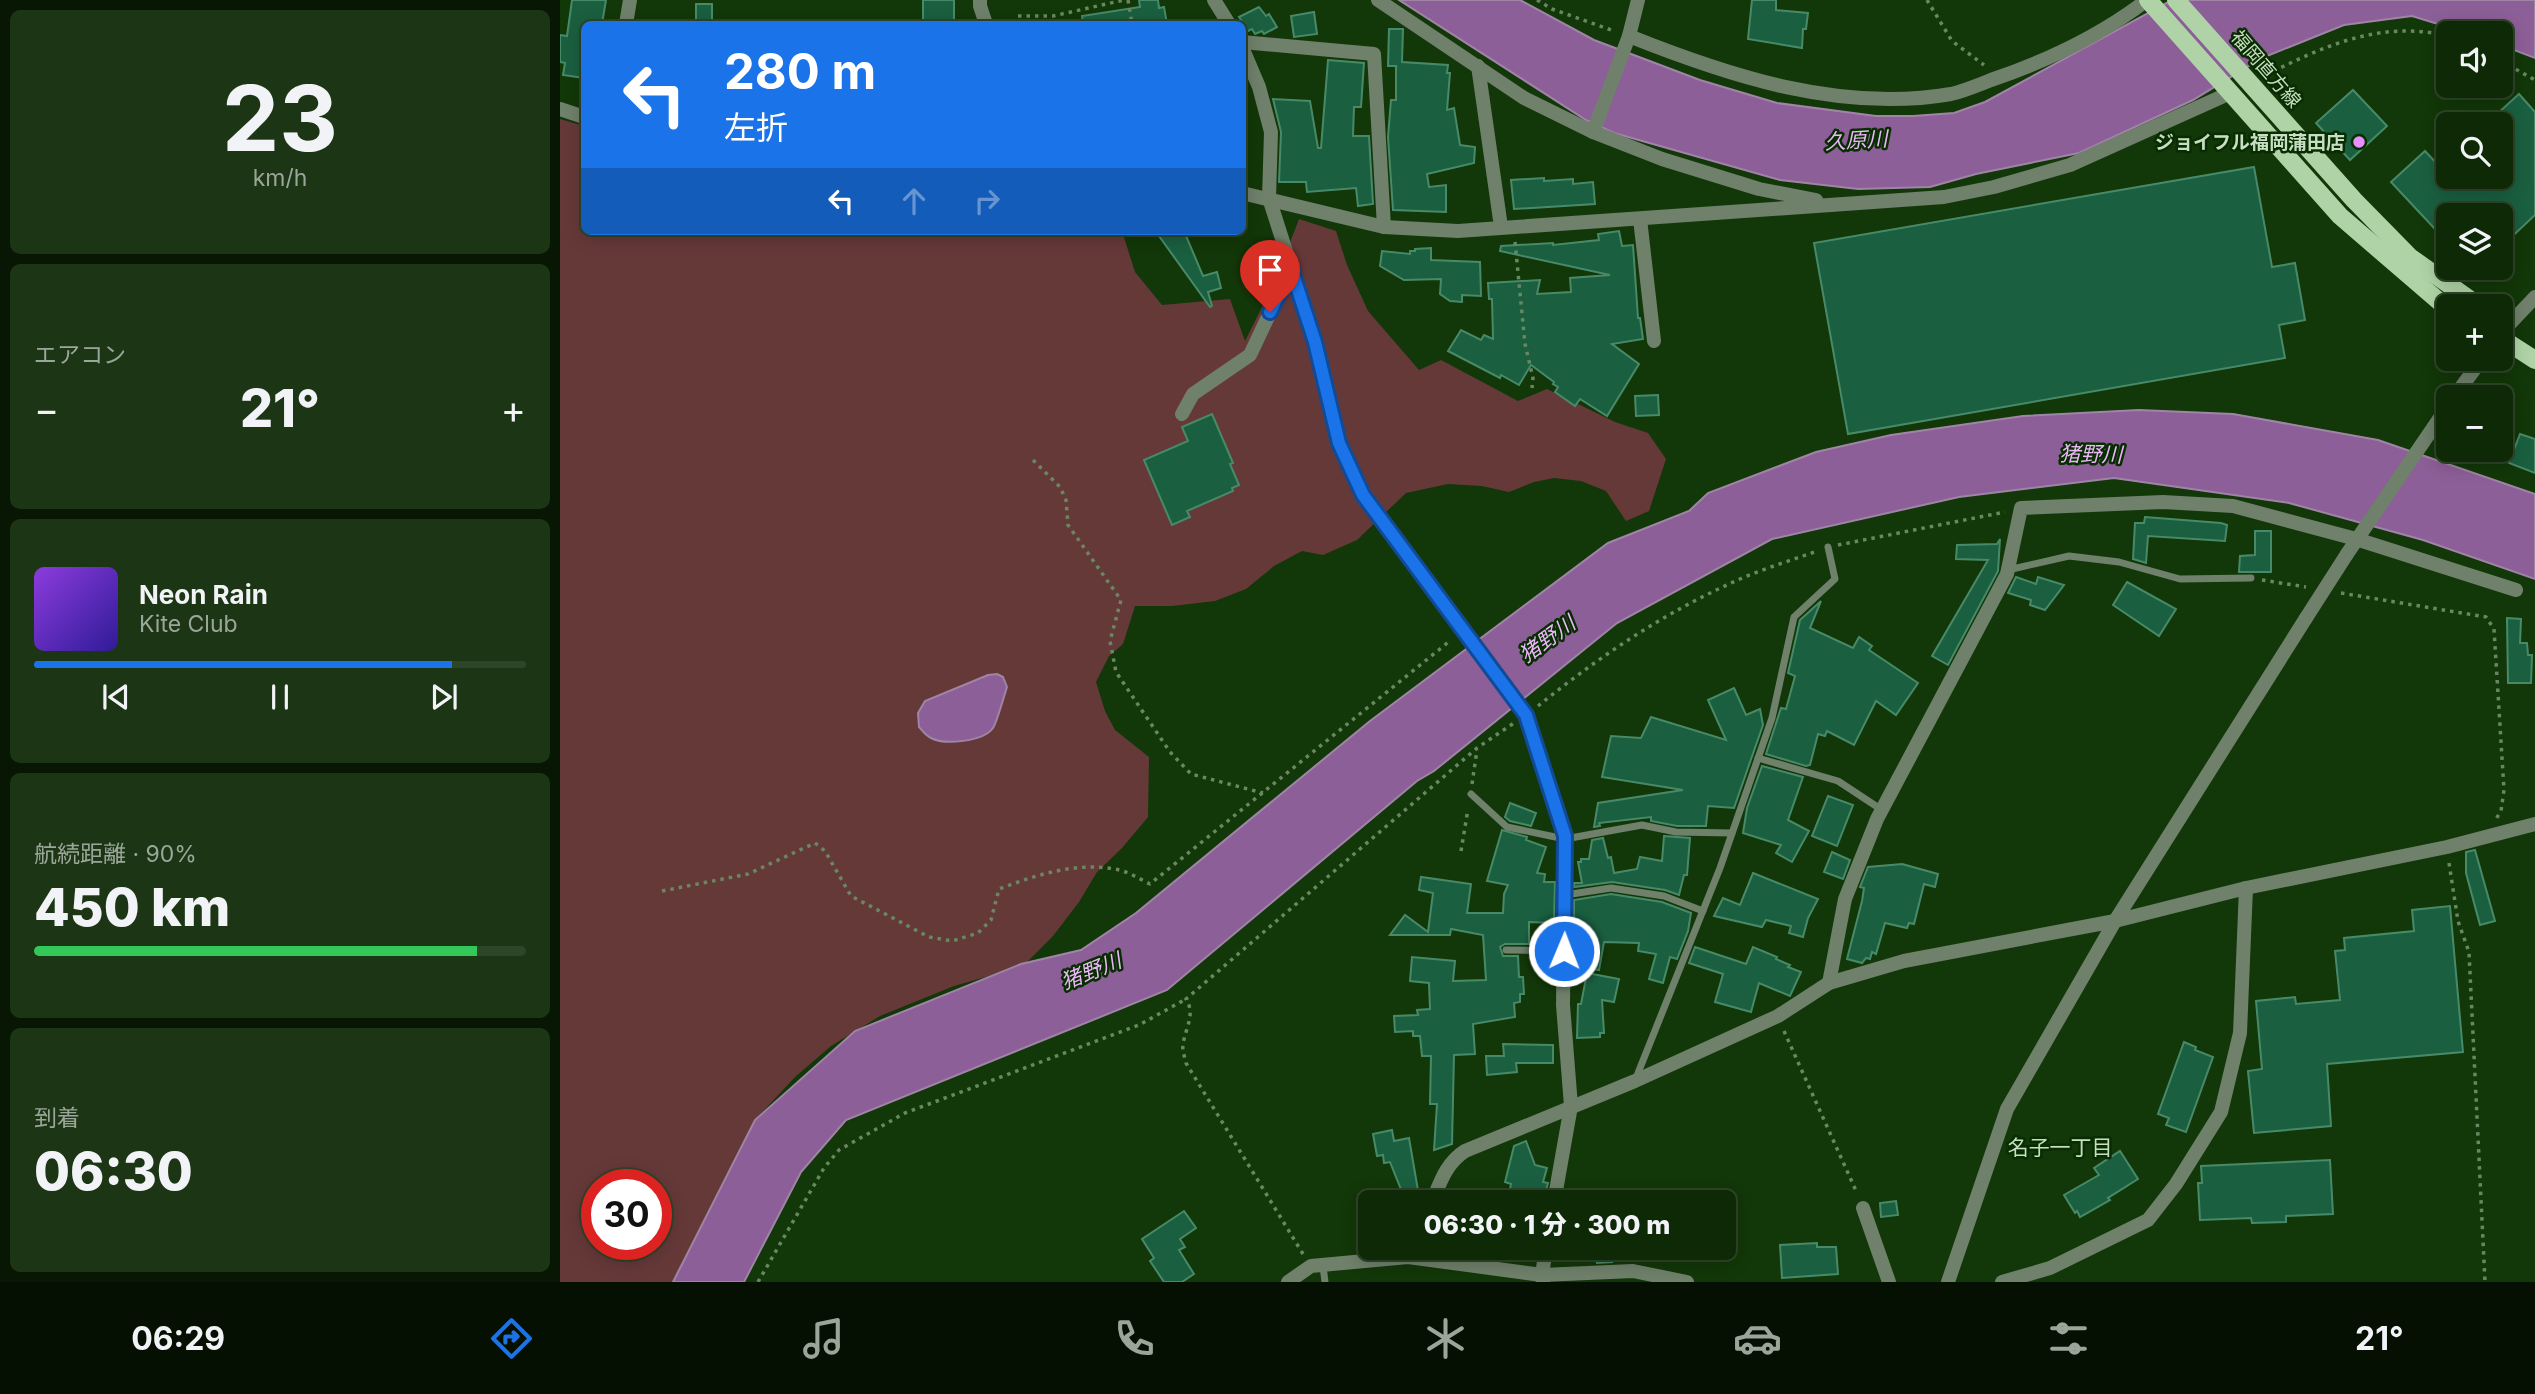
<!DOCTYPE html>
<html lang="ja">
<head>
<meta charset="utf-8">
<style>
	:root { --surface:#0e2906; --page:#1c3514; --text:#f1f3f6; --muted:#9ba69b; --line:#2e4528; --accent:#1a73e8 }
	body { margin:0; font-family:Inter,"Noto Sans JP",sans-serif; background:var(--page); color:var(--text); height:100vh; display:flex; flex-direction:column; font-size:26px; white-space:nowrap }
	* { box-sizing:border-box; margin:0 }
	p { font-size:23px; color:var(--muted) }
	.icon { flex:none; width:38px; height:38px; fill:none; stroke:currentColor; stroke-width:2; stroke-linecap:round; stroke-linejoin:round }
	.map { position:relative; flex:1; overflow:hidden }
	.details { display:flex; flex-direction:column; gap:10px; padding:10px; background:#081703; width:560px }
	.details>* { flex:none }
	.guide { position:absolute; left:21px; top:21px; width:665px; height:214px; border-radius:10px; box-shadow:0 4px 18px #0003,0 0 0 2px var(--line); background:#1a73e8; color:#fff; overflow:hidden }
	.tools { position:absolute; left:1876px; top:21px; display:grid; gap:14px }
	.tools a { display:grid; place-items:center; width:77px; height:77px; border-radius:10px; background:var(--surface); box-shadow:0 4px 18px #0003,0 0 0 2px var(--line); font-size:35px }
	.speed { position:absolute; left:21px; top:1169px; display:flex; gap:14px; font-size:35px; font-weight:700; text-align:center }
	.speed>* { display:grid; place-content:center; width:91px; height:91px; border-radius:50%; background:var(--surface); box-shadow:0 4px 18px #0003,0 0 0 2px var(--line); line-height:1 }
	.speed .limit { border:10px solid #d22; background:#fff; color:#111 }
	.pin { position:absolute; display:grid; place-items:center; width:60px; height:60px; color:#fff; margin:-72px -30px; border-radius:50% 50% 50% 0; rotate:-45deg; box-shadow:0 0 7px #0007 }
	.pin .icon { rotate:45deg }
	.me { position:absolute; width:77px; margin:-38px; rotate:1deg; stroke-linejoin:round; filter:drop-shadow(0 0 5px #0008) }
	.turn { display:flex; align-items:center; gap:24px; height:147px; padding:0 28px; font-size:32px }
	.turn .icon { width:91px; height:91px; stroke-width:2.5 }
	.turn b { display:block; font-size:49px; line-height:60px }
	.lanes { display:flex; align-items:center; height:66px; padding:0 28px; background:#0003; justify-content:center; gap:35px; direction:ltr }
	.lanes .off { opacity:.35 }
	.big { font-size:52px; font-weight:800; line-height:1.1 }
	.details .card { flex:1; display:flex; flex-direction:column; justify-content:center; gap:10px; min-width:0; padding:0 24px; border-radius:10px; background:var(--page) }
	.details .dial { align-items:center; gap:0 }
	.dial b { font-size:91px; line-height:1 }
	.song { display:flex; align-items:center; gap:21px }
	.cover { width:84px; height:84px; border-radius:10px; background:linear-gradient(135deg,hsl(270 70% 55%),hsl(250 70% 35%)) }
	.played { height:7px; border-radius:4px; background:linear-gradient(90deg,var(--accent) 85%,var(--line) 85%) }
	.keys { display:flex; justify-content:space-around; direction:ltr }
	.heat { display:flex; justify-content:space-between; align-items:center; font-size:38px; direction:ltr }
	.charge { height:10px; border-radius:5px; background:linear-gradient(90deg,#34c759 90%,var(--line) 0) }
	.trip { position:absolute; left:798px; top:1190px; width:378px; height:70px; border-radius:10px; background:var(--surface); box-shadow:0 4px 18px #0003,0 0 0 2px var(--line); font-weight:800; line-height:70px; text-align:center }
	.tab-bar { display:flex; height:112px; justify-content:space-around; align-items:center; background:#061002; color:var(--muted) }
	.tab-bar .icon { width:49px; height:49px }
	.tab-bar .active { color:var(--accent) }
	.tab-bar b { font-size:32px; color:var(--text) }
	main { display:flex; flex:1; min-height:0 }
	.map>svg:first-child { display:block }
	.green { fill:#663939; fill-rule:evenodd }
	.water { fill:#8d5f98; stroke:#9f85a5; stroke-width:2 }
	.building { fill:#1a5f40; stroke:#488a68; stroke-width:2 }
	.lines { fill:none; stroke-linecap:round; stroke-linejoin:round }
	.path { stroke:#698762; stroke-width:3.5; stroke-dasharray:3.5 5; stroke-linecap:butt }
	.service { stroke:#6f806b; stroke-width:7 }
	.minor { stroke:#6f806b; stroke-width:14 }
	.tertiary { stroke:#6f806b; stroke-width:14 }
	.primary { stroke:#afd3a6; stroke-width:18 }
	.tertiary-bridge { stroke:#6f806b; stroke-width:14 }
	.route-casing { stroke:#114b97; stroke-width:18 }
	.route { stroke:#1a73e8; stroke-width:12 }
	.poi-dot { fill:#e98efe; stroke:#072d00; stroke-width:2.5 }
	.labels { text-anchor:middle; dominant-baseline:central; stroke-width:5; stroke-linejoin:round; paint-order:stroke }
	.street-label { font-size:19px; fill:#c8dec3; stroke:#072d00 }
	.poi-label { font-size:19px; font-weight:bold; fill:#c8dec3; stroke:#072d00; text-anchor:end }
	.water-label { font-size:21px; font-style:italic; fill:#ecb7f9; stroke:#072d00 }
	.neighbourhood-label { font-size:21px; fill:#c8dec3; stroke:#072d00 }
</style>
</head>
<body>
<main>
<section class="details">
<div class="card dial"><b>23</b><p>km/h</p></div>
<div class="card"><p>エアコン</p>
<div class="heat"><a>−</a><b class="big">21°</b><a>+</a></div>
</div>
<div class="card">
<div class="song"><i class="cover"></i><div><b>Neon Rain</b><p>Kite Club</p></div></div>
<div class="played"></div>
<div class="keys"><svg class="icon" aria-label="previous" viewBox="0 0 24 24"><path d="M18 5L8 12l10 7zM5 5v14"/></svg><svg class="icon" aria-label="pause" viewBox="0 0 24 24"><path d="M8 5v14M16 5v14"/></svg><svg class="icon" aria-label="next" viewBox="0 0 24 24"><path d="M6 5l10 7-10 7zM19 5v14"/></svg></div>
</div>
<div class="card"><p>航続距離 · 90%</p><b class="big">450 km</b><div class="charge"></div></div>
<div class="card"><p>到着</p><b class="big">06:30</b></div>
</section>
<div class="map">
<svg width="1975" height="1282" viewBox="0 0 1975 1282">
	<rect width="100%" height="100%" fill="#123708"/>
	<path class="green" d="M0 119 24 126V231H562L575 272 602 305 670 299 685 341 716 279 739 219 776 231 787 265 808 311 859 370 881 360 958 401 987 389 1055 422 1088 433 1106 459 1089 511 1066 521 1046 491 1021 481 994 478 974 482 949 492 922 486 888 484 846 493 797 540 763 555 742 551 714 566 686 589 655 601 612 606H575L563 644 549 656 536 682 545 711 555 730 589 757 588 817 562 848 537 872 519 902 493 936 467 962 429 976 394 986 320 1016 271 1046 235 1077 195 1120 113 1282H0ZM37 1185H96V1244H37Z"/>
	<g class="water">
		<path d="M839 0H960L1034 40 1140 80 1217 103 1316 116H1353L1394 113 1425 102 1612 0H1975V58L1941 45V33H1907L1852 16 1784 25 1702 58 1633 100 1519 153 1416 174 1370 187 1298 189 1220 180 1054 133 1026 120Z"/>
		<path d="M1579 410 1673 414 1818 440 1975 494V579L1863 540 1729 503 1554 478 1399 497 1212 539 1057 623 874 771 857 781 607 990 286 1120 241 1172 184 1282H113L195 1120 295 1031 461 964 521 950 576 913 810 721 1048 543 1129 511 1148 493 1256 452 1331 435 1463 416Z"/>
		<path d="M437 674 443 677 447 687C444 696 437 722 433 728 423 742 384 745 371 738 366 736 362 730 359 727L358 713 365 701 428 675Z"/>
	</g>
	<g class="building">
		<path d="M12 0H46L42 24H24V78L3 75 5 63 0 62V35L7 36Z"/>
		<rect x="363" y="0" width="31" height="24"/>
		<path d="M579 0H598L599 8 604 7 607 24H523L522 16 580 7Z"/>
		<path d="M1192 0H1216V10L1248 13 1246 29H1243L1242 48 1188 39Z"/>
		<rect x="136" y="4" width="16" height="20"/>
		<path d="M699 7 706 16 709 14 717 27 704 34 702 31 695 34 692 29 688 31 679 17Z"/>
		<path d="M754 12 757 34 734 37 731 16Z"/>
		<path d="M829 29H843L842 62 888 65 887 73H890L887 110 894 108 900 145 915 147 914 163 867 174 869 187 886 185V212L833 210 828 137 831 100H836V66H828Z"/>
		<path d="M768 60 804 63 801 107H794L793 136H809L813 204 798 206 796 188 747 192 746 182H719L721 132 713 99 750 101 758 148H761Z"/>
		<path d="M1793 90 1827 126 1790 160 1756 123Z"/>
		<path d="M1959 94 1975 112V215L1941 247V215H1888V243L1831 182 1865 151 1880 167 1888 159V177H1941V124H1926Z"/>
		<path d="M1694 167 1712 267 1735 263 1745 320 1719 325 1725 358 1288 434 1254 243Z"/>
		<path d="M984 178V181L1013 179V184L1033 182 1035 204 954 209 951 180Z"/>
		<path d="M607 231H624L643 276 657 272 661 288 648 292 652 306 650 307 599 236Z"/>
		<path d="M1059 231 1062 246 1073 245 1078 318H1080L1083 339 1052 344 1079 364 1047 416 1020 399 1015 406 995 392 998 387 993 384 994 382 971 365 959 385 941 375 940 378 888 351 901 330 921 340 924 335 933 339 932 299H929L928 283 980 280 977 294 1011 292 1010 278 1050 275 940 251 941 246 993 243V245L1039 240 1038 234Z"/>
		<path d="M871 248V260L920 262 921 296 902 295V302L890 301 880 294 881 279 844 280 820 266 822 251 850 254V251H855V249Z"/>
		<path d="M1098 395 1099 415 1076 416 1075 396Z"/>
		<path d="M652 414 673 463 670 464 679 485 672 488 673 491 627 511 630 517 612 525 584 460 628 441 622 427Z"/>
		<path d="M1960 434 1975 439V473L1949 463Z"/>
		<path d="M1585 517 1661 523 1667 525 1665 541 1588 536 1586 563 1573 559 1575 523H1584Z"/>
		<path d="M1695 531H1711V572H1679L1680 556 1695 555Z"/>
		<path d="M1440 539 1438 571 1388 665 1372 656 1428 560 1396 559 1397 545 1437 544Z"/>
		<path d="M1456 577 1476 584 1478 577 1504 585 1485 610 1470 605 1471 600 1448 593Z"/>
		<path d="M1567 582 1616 609 1599 636 1553 605Z"/>
		<path d="M1261 601 1250 628 1293 648 1299 637 1312 646 1309 650 1358 683 1336 715 1316 701 1294 745 1267 731 1265 736 1258 734 1250 765 1246 766 1206 754 1221 708 1226 709 1235 676 1228 673 1240 620Z"/>
		<path d="M1947 618 1961 619 1960 643H1967L1968 655H1972L1971 683H1948Z"/>
		<path d="M1174 688 1186 715 1200 709 1203 725 1174 808 1148 806 1146 826H1117L1091 821V817L1039 823 1040 826 1034 827 1038 803 1123 790 1042 777 1051 736 1081 738 1091 717 1166 740 1148 700Z"/>
		<path d="M1202 766 1243 777 1228 820 1249 831 1232 862 1216 853 1221 845 1183 833 1187 808Z"/>
		<path d="M1268 796 1293 805 1277 846 1252 836Z"/>
		<path d="M950 803 976 813 971 826 950 821 945 817Z"/>
		<path d="M942 830 967 837 966 840 986 847 977 873 985 874 984 882H995L994 923 969 922V944H945L940 947 943 956H958L959 977H963L964 994H960V1002L954 1003 955 1017 913 1024 915 1054 894 1055 892 1144 874 1150 877 1104H870L871 1056H862L860 1036H853V1031L835 1032 834 1016 858 1015 857 1010 870 1009 869 983 850 981 852 957 895 961 893 981 926 980 923 935 891 929 890 935H830L845 915 868 932 873 893 859 890 861 877 911 884 907 913H943L944 894 948 885 927 881Z"/>
		<path d="M1104 836 1130 838 1127 875H1124L1119 895 1105 890 1052 882 1014 887V883H1022L1018 862H1021V859H1029L1032 840 1043 838 1048 858 1051 857 1054 873 1077 869 1080 857 1102 861Z"/>
		<path d="M1915 850 1935 921 1920 925 1906 873V852Z"/>
		<path d="M1272 852 1290 860 1283 879 1264 872Z"/>
		<path d="M1342 864 1378 874 1375 887 1364 884 1354 924 1349 923 1347 928 1325 923 1316 954 1312 952 1310 959 1306 958 1302 963 1287 959 1302 901 1304 888 1300 887 1308 867Z"/>
		<path d="M1193 873 1258 899 1248 918 1243 937 1229 933 1231 926 1206 920 1202 927 1154 916 1163 898 1180 905Z"/>
		<path d="M1051 894 1102 902 1131 913 1128 931 1117 959 1110 957 1103 983 1089 979 1096 954 1078 951 1079 943 1044 942 1039 970 1014 966 1022 924H1014V900Z"/>
		<path d="M1890 906 1903 1052 1767 1064 1771 1126 1694 1133 1688 1071 1702 1069 1696 1001 1735 997 1736 1004 1780 1000 1775 951 1785 950 1784 938 1854 931 1852 910Z"/>
		<path d="M1135 947 1186 964 1193 947 1217 957 1216 959 1230 965 1228 967 1241 972 1230 996 1199 983 1191 1012 1155 1002 1163 974 1129 963Z"/>
		<path d="M1027 973 1059 979 1054 1002 1042 1000 1044 1033H1040V1037L1017 1038 1018 1004H1021Z"/>
		<path d="M1624 1042 1636 1047 1635 1050 1653 1057 1626 1132 1606 1125 1609 1118 1598 1114Z"/>
		<path d="M943 1044 993 1045V1063H956L957 1072 927 1075 926 1056H944Z"/>
		<path d="M832 1130 834 1141 849 1138 860 1202H846L830 1162 824 1163 823 1155 817 1156 813 1134Z"/>
		<path d="M966 1141 975 1165 987 1168 983 1182 988 1183 984 1197 950 1189 951 1184 945 1182 954 1146Z"/>
		<path d="M1560 1151 1578 1179 1548 1198 1550 1200 1520 1217 1517 1211 1515 1213 1504 1195 1539 1175 1534 1168Z"/>
		<path d="M1770 1160 1773 1214 1726 1216V1222L1692 1223 1691 1218 1640 1220 1638 1183H1642L1641 1166Z"/>
		<path d="M1336 1201 1338 1215 1321 1217 1320 1203Z"/>
		<path d="M624 1211 636 1228 620 1239 625 1247 619 1250 634 1274 622 1282H604L590 1261 594 1258 582 1239Z"/>
		<path d="M1257 1243V1247H1276L1278 1274 1222 1278 1220 1245Z"/>
		<path d="M1035 1248H1049L1052 1262 1037 1263Z"/>
	</g>
	<g class="lines">
		<g class="path">
			<path d="M568 0 572 24"/>
			<path d="M977 0 992 9 1054 31"/>
			<path d="M1367 0 1392 41 1424 65"/>
			<path d="M458 16H493L564 0"/>
			<path d="M1941 61 1975 80"/>
			<path d="M1706 75C1766 45 1821 20 1888 36"/>
			<path d="M955 242 965 344 973 378 972 388"/>
			<path d="M473 460 500 487 506 500 508 525 561 600 550 641 556 672 610 752 631 774 703 793"/>
			<path d="M1278 545 1445 512"/>
			<path d="M1702 580 1746 587"/>
			<path d="M1781 593 1926 617 1934 629 1944 790 1941 811 1936 819"/>
			<path d="M978 706C1035 660 1099 616 1167 585 1195 571 1227 562 1257 551"/>
			<path d="M912 784 917 750"/>
			<path d="M901 851 908 809"/>
			<path d="M1889 863 1898 921 1909 952 1925 1282"/>
			<path d="M102 891 188 874 255 843 265 851 291 896 369 937 392 941 418 933 431 920 439 889C476 875 515 862 555 869 567 871 580 879 590 884L891 640"/>
			<path d="M1224 1031 1297 1193"/>
			<path d="M743 1254 626 1063C625 1057 622 1051 623 1045 625 1028 636 1015 626 999L917 748 954 723"/>
			<path d="M198 1282 264 1168 279 1150 345 1113 579 1025 626 999"/>
		</g>
		<g class="service">
			<path d="M1448 570 1509 556 1559 562 1620 579 1691 578"/>
			<path d="M1198 758 1278 781 1322 810"/>
			<path d="M911 794 947 827 1005 839 1082 825 1116 832 1172 833"/>
			<path d="M1005 895 1051 888 1104 896 1143 911"/>
			<path d="M946 950 1004 951"/>
			<path d="M1076 1078 1160 868 1212 718 1234 617 1275 579 1268 547"/>
			<path d="M763 1266 765 1282"/>
		</g>
		<g class="minor">
			<path d="M420 0V6L426 24"/>
			<path d="M654 0 669 24"/>
			<path d="M818 0 964 98 1033 132 1102 159 1199 189 1256 200"/>
			<path d="M1078 0 1069 36C1169 76 1281 113 1391 94 1404 91 1418 85 1431 80 1487 61 1540 36 1587 0"/>
			<path d="M66 24 70 0"/>
			<path d="M682 42 814 54 824 227"/>
			<path d="M682 47 699 87 711 132 709 198 755 342 779 443 803 495 966 715 1005 836 1003 1005 1011 1106 994 1202"/>
			<path d="M918 66 941 227"/>
			<path d="M0 109 24 117"/>
			<path d="M1033 132 1069 36"/>
			<path d="M682 193 824 227 898 231 1384 197 1434 187 1510 165 1670 93"/>
			<path d="M1080 219 1094 341"/>
			<path d="M622 414 633 394 690 355 731 268"/>
			<path d="M1269 983 1285 899 1317 819 1447 574 1461 508 1603 502 1673 506 1796 539 1956 590"/>
			<path d="M872 1202C880 1183 886 1163 905 1151L1075 1081 1218 1016 1269 983 1344 961 1555 921 1686 888 1887 847 1975 824"/>
			<path d="M1303 1208 1329 1282"/>
			<path d="M728 1282 751 1266 848 1257 982 1275 1073 1271 1127 1282"/>
			<path d="M983 1282 982 1275 986 1248"/>
			<path d="M1442 1282 1490 1268 1588 1220 1616 1184 1661 1112 1680 1033 1686 888"/>
		</g>
		<g class="tertiary">
			<path d="M1941 333 1975 297"/>
			<path d="M1894 397 1922 359"/>
			<path d="M1787 554 1888 406"/>
			<path d="M1388 1282 1447 1109 1555 921 1746 618"/>
		</g>
		<g class="primary">
			<path d="M1588 0 1780 216 1888 309"/>
			<path d="M1616 0 1794 200 1850 257 1919 306"/>
			<path d="M1941 338 1975 360"/>
		</g>
		<path class="tertiary-bridge" d="M1746 618 1787 554"/>
	</g>
	<g class="lines">
		<defs>
			<path id="route" d="M710 312 731 268 755 342 779 443 803 495 966 715 1005 836 1004 951"/>
		</defs>
		<use href="#route" class="route-casing"/>
		<use href="#route" class="route"/>
	</g>
	<circle class="poi-dot" cx="1799" cy="142" r="7"/>
	<g class="labels">
		<g class="street-label">
			<text transform="translate(1706 69) rotate(49)">福岡直方線</text>
		</g>
		<g class="poi-label">
			<text x="1785" y="142">ジョイフル福岡蒲田店</text>
		</g>
		<g class="water-label">
			<text transform="translate(1296 140) rotate(-3)">久原川</text>
			<text transform="translate(1531 454) rotate(1)">猪野川</text>
			<text transform="translate(987 639) rotate(-36)">猪野川</text>
			<text transform="translate(531 971) rotate(-22)">猪野川</text>
		</g>
		<g class="neighbourhood-label">
			<text x="1500" y="1147">名子一丁目</text>
		</g>
	</g>
</svg>
<div class="tools">
<a><svg class="icon" aria-label="sound" viewBox="0 0 24 24"><path d="M4 9h4l5-4v14l-5-4H4zM17 9q2 3 0 6"/></svg></a>
<a><svg class="icon" aria-label="search" viewBox="0 0 24 24"><circle cx="10" cy="10" r="6"/><path d="M15 15l6 6"/></svg></a>
<a><svg class="icon" aria-label="layers" viewBox="0 0 24 24"><path d="M12 4l9 5-9 5-9-5zM3 14l9 5 9-5"/></svg></a>
<a>+</a>
<a>−</a>
</div>
<div class="speed"><div class="limit">30</div></div>
<div class="pin" style="left:710px;top:312px;background:#d93025"><svg class="icon" aria-label="arrive" viewBox="0 0 24 24"><path d="M6 21V4h12l-3 4 3 4H6"/></svg></div>
<svg class="me" style="left:1004px;top:951px" viewBox="-20 -20 40 40"><circle r="17" fill="#1a73e8" stroke="#fff" stroke-width="3"/><path d="M0-11L8 9 0 5-8 9z" fill="#fff"/></svg>
<div class="trip">06:30 · 1 分 · 300 m</div>
<div class="guide">
<div class="turn"><svg class="icon" aria-label="left" viewBox="0 0 24 24"><path d="M17 20v-9H6M10 6l-5 5 5 5"/></svg><div><b>280 m</b>左折</div></div>
<div class="lanes"><svg class="icon" aria-label="left" viewBox="0 0 24 24"><path d="M17 20v-9H6M10 6l-5 5 5 5"/></svg><svg class="icon off" aria-label="ahead" viewBox="0 0 24 24"><path d="M12 20V5M6 11l6-6 6 6"/></svg><svg class="icon off" aria-label="right" viewBox="0 0 24 24"><path d="M7 20v-9h11M14 6l5 5-5 5"/></svg></div>
</div>
</div>
</main>
<nav class="tab-bar">
<b>06:29</b>
<svg class="icon active" aria-label="directions" viewBox="0 0 24 24"><path d="M12 3l9 9-9 9-9-9zM9 14v-3h6M13 9l2 2-2 2"/></svg>
<svg class="icon" aria-label="music" viewBox="0 0 24 24"><path d="M9 18V5l10-2v13"/><circle cx="6" cy="18" r="3"/><circle cx="16" cy="16" r="3"/></svg>
<svg class="icon" aria-label="phone" viewBox="0 0 24 24"><path d="M5 4h4l2 5-3 2q2 4 5 5l2-3 5 2v4C11 20 4 13 5 4z"/></svg>
<svg class="icon" aria-label="climate" viewBox="0 0 24 24"><path d="M12 3v18M4 7l16 10M4 17L20 7"/></svg>
<svg class="icon" aria-label="car" viewBox="0 0 24 24"><path d="M5 17H2v-5l4-1 3-4h7l3 4 3 1v5h-3M9 17h6M6 11h13"/><circle cx="7" cy="17" r="2"/><circle cx="17" cy="17" r="2"/></svg>
<svg class="icon" aria-label="filters" viewBox="0 0 24 24"><path d="M4 7h16M4 17h16"/><circle cx="9" cy="7" r="2"/><circle cx="15" cy="17" r="2"/></svg>
<b>21°</b>
</nav>
</body>
</html>
